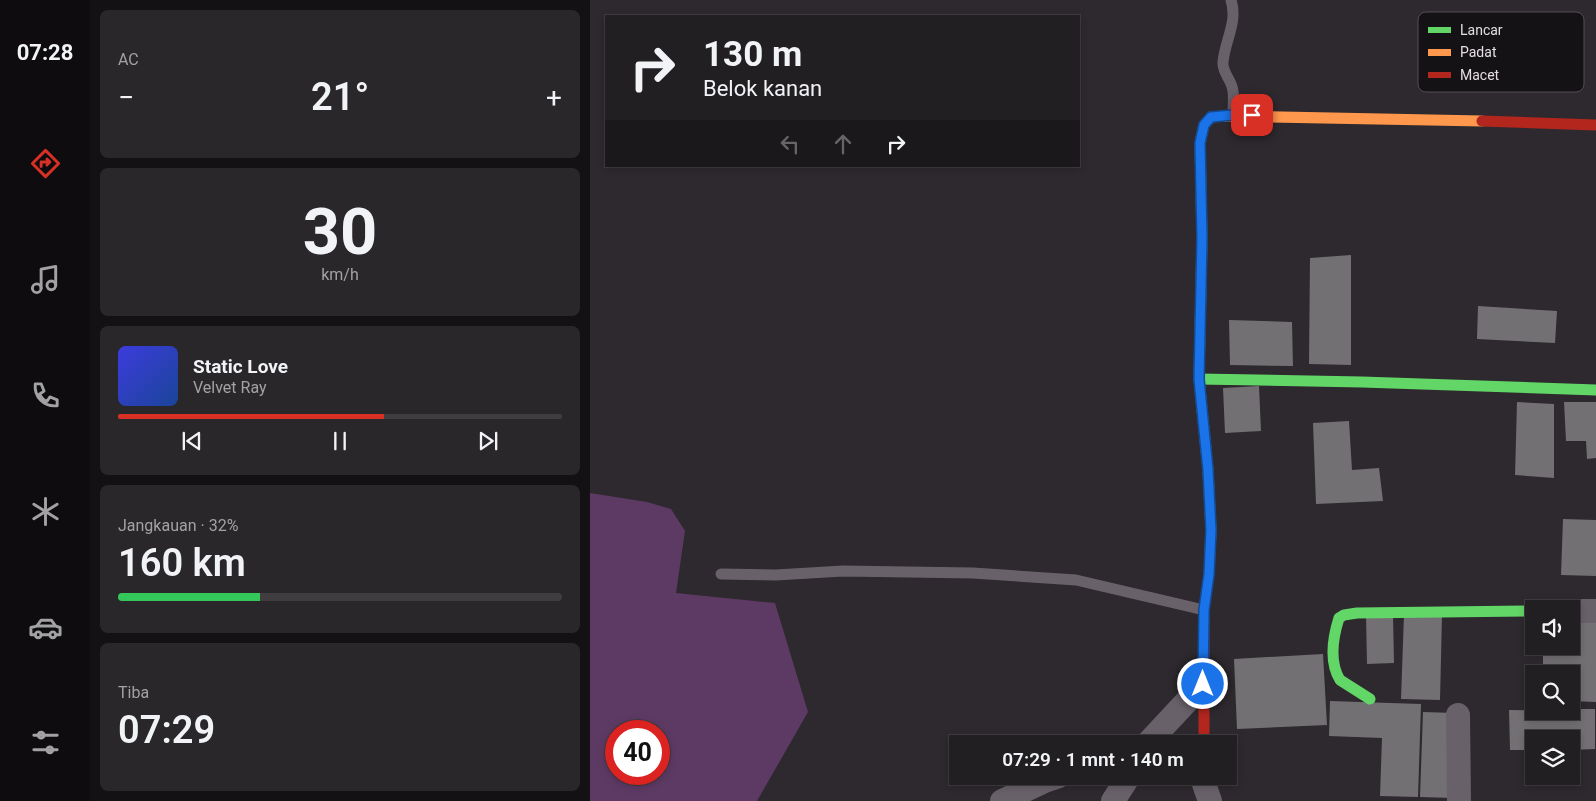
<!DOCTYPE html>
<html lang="id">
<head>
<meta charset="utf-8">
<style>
	:root { --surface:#221f22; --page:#2a272a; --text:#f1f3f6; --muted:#a2a2a5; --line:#3f3d40; --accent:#d93025 }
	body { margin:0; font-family:Roboto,sans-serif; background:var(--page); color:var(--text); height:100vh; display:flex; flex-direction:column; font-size:19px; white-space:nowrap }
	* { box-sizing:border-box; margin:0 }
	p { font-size:16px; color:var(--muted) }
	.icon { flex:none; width:28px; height:28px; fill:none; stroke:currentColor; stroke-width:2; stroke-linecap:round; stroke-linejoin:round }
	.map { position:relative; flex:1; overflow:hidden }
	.details { display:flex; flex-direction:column; gap:10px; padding:10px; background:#131113; width:500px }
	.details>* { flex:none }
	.banner { position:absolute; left:15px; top:15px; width:475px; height:152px; border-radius:0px; box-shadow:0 2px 8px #0003,0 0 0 1px var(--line); background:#221f22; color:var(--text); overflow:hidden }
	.tools { position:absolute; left:935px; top:600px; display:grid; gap:10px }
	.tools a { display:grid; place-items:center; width:55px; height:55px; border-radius:0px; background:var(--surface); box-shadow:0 2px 8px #0003,0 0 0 1px var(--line); font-size:25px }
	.speed { position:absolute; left:15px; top:720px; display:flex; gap:10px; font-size:25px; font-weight:700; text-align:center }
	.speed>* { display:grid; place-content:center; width:65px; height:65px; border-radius:50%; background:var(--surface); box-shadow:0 2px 8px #0003,0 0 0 1px var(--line); line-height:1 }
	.speed .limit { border:8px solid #d22; background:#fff; color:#111 }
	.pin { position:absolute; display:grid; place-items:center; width:42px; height:42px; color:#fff; margin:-21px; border-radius:10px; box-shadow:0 2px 8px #0006 }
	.me { position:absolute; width:55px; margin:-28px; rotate:0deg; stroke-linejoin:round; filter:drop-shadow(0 0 4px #0008) }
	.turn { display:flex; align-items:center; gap:18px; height:105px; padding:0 15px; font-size:22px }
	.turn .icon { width:65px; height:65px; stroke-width:2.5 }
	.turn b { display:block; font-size:35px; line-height:42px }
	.lanes { display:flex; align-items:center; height:48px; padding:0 15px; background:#0003; justify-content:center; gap:25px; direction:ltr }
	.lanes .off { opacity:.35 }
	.big { font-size:38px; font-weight:600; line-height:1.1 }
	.details .tile { flex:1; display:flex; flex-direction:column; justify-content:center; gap:8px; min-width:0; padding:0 18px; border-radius:8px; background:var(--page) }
	.details .dial { align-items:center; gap:0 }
	.dial b { font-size:65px; line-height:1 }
	.song { display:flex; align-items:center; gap:15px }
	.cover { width:60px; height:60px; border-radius:8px; background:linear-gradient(135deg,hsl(240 70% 55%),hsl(220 70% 35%)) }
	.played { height:5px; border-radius:2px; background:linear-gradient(90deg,var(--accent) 60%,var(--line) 60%) }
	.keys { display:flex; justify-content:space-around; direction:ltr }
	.heat { display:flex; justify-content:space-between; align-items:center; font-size:28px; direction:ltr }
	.charge { height:8px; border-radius:4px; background:linear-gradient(90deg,#34c759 32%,var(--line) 0) }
	.trip { position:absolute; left:359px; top:735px; width:288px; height:50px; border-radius:0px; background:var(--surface); box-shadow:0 2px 8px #0003,0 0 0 1px var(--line); font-weight:600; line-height:50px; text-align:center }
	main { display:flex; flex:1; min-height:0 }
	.tabs { display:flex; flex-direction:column; width:90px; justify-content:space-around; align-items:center; background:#0e0c0e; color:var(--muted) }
	.tabs .icon { width:35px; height:35px }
	.tabs .current { color:var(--accent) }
	.tabs b { font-size:22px; color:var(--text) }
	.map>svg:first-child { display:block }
	.green { fill:#5d3a64; fill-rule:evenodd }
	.building { fill:#737074 }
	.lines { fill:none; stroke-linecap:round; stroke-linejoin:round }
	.lane { stroke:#69616a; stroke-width:11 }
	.street { stroke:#69616a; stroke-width:24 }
	.fast { stroke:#63d668; stroke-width:11 }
	.slow { stroke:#ff974d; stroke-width:11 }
	.jam { stroke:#b3261e; stroke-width:11 }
	.route-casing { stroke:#114b97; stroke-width:12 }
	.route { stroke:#1a73e8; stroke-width:9 }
	.key { fill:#151215; stroke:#524f53; stroke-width:1 }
	.key-label { font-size:14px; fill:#e2dee3 }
</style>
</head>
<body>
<main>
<nav class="tabs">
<b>07:28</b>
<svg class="icon current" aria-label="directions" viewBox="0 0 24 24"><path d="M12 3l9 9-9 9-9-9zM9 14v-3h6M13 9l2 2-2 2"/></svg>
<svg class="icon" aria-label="music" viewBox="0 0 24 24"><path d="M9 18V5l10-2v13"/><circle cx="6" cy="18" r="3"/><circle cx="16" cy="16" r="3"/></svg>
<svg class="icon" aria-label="phone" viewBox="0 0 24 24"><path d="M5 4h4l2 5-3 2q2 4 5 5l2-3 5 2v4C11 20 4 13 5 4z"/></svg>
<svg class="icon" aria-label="climate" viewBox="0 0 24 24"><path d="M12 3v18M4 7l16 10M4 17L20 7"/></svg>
<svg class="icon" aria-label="car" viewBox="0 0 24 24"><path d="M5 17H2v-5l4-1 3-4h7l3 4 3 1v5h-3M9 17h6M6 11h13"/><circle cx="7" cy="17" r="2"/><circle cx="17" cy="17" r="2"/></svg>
<svg class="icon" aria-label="filters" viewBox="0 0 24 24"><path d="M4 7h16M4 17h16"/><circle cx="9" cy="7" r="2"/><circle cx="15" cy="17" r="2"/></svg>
</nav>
<section class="details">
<div class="tile"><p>AC</p>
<div class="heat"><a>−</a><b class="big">21°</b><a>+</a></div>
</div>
<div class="tile dial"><b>30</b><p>km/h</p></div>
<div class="tile">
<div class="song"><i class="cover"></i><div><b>Static Love</b><p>Velvet Ray</p></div></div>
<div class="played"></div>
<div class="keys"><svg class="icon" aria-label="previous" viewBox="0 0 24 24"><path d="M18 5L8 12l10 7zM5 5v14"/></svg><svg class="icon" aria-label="pause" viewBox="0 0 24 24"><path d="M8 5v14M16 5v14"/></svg><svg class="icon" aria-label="next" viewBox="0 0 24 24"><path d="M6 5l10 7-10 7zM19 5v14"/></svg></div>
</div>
<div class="tile"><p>Jangkauan · 32%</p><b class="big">160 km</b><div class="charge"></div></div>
<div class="tile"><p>Tiba</p><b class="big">07:29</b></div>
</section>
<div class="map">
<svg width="1006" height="801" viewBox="0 0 1006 801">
	<rect width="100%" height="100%" fill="#2d292e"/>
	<path class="green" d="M0 493 57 502 81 509 95 531 86 593 185 603 218 712 167 801H0ZM26 731H69V774H26Z"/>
	<g class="building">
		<path d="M761 255V365L719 364 720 258Z"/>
		<path d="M888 306 967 311 965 343 887 339Z"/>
		<path d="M639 320 702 322 703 366 640 365Z"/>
		<path d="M669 386 671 431 635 433 633 388Z"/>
		<path d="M927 402 964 404V478L925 475Z"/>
		<path d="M974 402H1006V458L997 459 996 441H976Z"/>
		<path d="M759 421 762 470 789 468 793 501 726 504 723 423Z"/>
		<path d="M973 519 1006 520V576L971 575Z"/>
		<path d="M814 614 852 615 850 700 811 699Z"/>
		<path d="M776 615H803L804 663 777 664Z"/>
		<path d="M981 616H1006V702L981 701V674H953V646H981Z"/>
		<path d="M733 654 737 725 647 729 644 659Z"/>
		<path d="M740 701 831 704 828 797 790 796 792 738 739 736Z"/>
		<path d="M981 709H1005V749L981 750V739H944V750H920L919 710 981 711Z"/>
		<path d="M833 712 865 713 863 798 830 797Z"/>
	</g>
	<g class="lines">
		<g class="lane">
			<path d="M641 0C648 22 635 40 633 62 632 73 642 80 643 91 644 98 643 107 643 115"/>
			<path d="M131 574 186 575 253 571 383 573 486 580 614 610"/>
		</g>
		<g class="street">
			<path d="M981 611H1006"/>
			<path d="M868 715 869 801"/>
			<path d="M557 744 613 684"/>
			<path d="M614 776V784L620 801"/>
			<path d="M412 801 457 780 469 776"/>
			<path d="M523 801 539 776"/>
		</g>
		<g class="fast">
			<path d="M609 379 772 382 1006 390"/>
			<path d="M620 554 621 530 618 470 609 379 612 238 610 143 614 125 621 117 635 116"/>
			<path d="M780 699 750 680C739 662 743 637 749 618L754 615 767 613 944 611"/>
		</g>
		<path class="slow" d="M635 116 892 121"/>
		<g class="jam">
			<path d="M892 121 1006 125"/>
			<path d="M614 744V610L619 574 620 554"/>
		</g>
	</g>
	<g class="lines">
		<defs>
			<path id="route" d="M613 684 614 610 619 574 621 530 618 470 609 379 612 238 610 143 614 125 621 117 643 115H662"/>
		</defs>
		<use href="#route" class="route-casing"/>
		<use href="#route" class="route"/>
	</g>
	<rect x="828" y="12" width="166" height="80" rx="8" class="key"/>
	<rect x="838" y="27" width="23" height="6" fill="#63d668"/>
	<rect x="838" y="49" width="23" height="7" fill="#ff974d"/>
	<rect x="838" y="72" width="23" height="6" fill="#b3261e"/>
	<g class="key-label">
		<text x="870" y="35">Lancar</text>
		<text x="870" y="57">Padat</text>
		<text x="870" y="80">Macet</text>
	</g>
</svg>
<div class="tools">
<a><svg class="icon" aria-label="sound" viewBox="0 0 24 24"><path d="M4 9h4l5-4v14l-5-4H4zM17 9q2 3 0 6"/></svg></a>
<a><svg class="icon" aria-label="search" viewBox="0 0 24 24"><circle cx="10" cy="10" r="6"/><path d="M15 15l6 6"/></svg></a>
<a><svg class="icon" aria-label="layers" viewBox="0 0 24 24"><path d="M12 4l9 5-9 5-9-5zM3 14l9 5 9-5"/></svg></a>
</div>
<div class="speed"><div class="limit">40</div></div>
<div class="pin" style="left:662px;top:115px;background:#d93025"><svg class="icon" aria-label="arrive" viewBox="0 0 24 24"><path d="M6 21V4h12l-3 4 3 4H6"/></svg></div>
<svg class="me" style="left:613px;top:684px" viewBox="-20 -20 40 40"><circle r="17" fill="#1a73e8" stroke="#fff" stroke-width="3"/><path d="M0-11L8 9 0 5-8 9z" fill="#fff"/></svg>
<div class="trip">07:29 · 1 mnt · 140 m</div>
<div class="banner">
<div class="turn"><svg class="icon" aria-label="right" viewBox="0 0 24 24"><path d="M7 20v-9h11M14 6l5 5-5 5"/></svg><div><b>130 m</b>Belok kanan</div></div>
<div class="lanes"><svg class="icon off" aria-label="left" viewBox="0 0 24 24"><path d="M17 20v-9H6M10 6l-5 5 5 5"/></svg><svg class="icon off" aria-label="ahead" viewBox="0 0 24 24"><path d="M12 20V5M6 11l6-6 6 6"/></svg><svg class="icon" aria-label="right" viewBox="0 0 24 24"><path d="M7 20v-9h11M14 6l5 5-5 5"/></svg></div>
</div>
</div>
</main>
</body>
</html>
